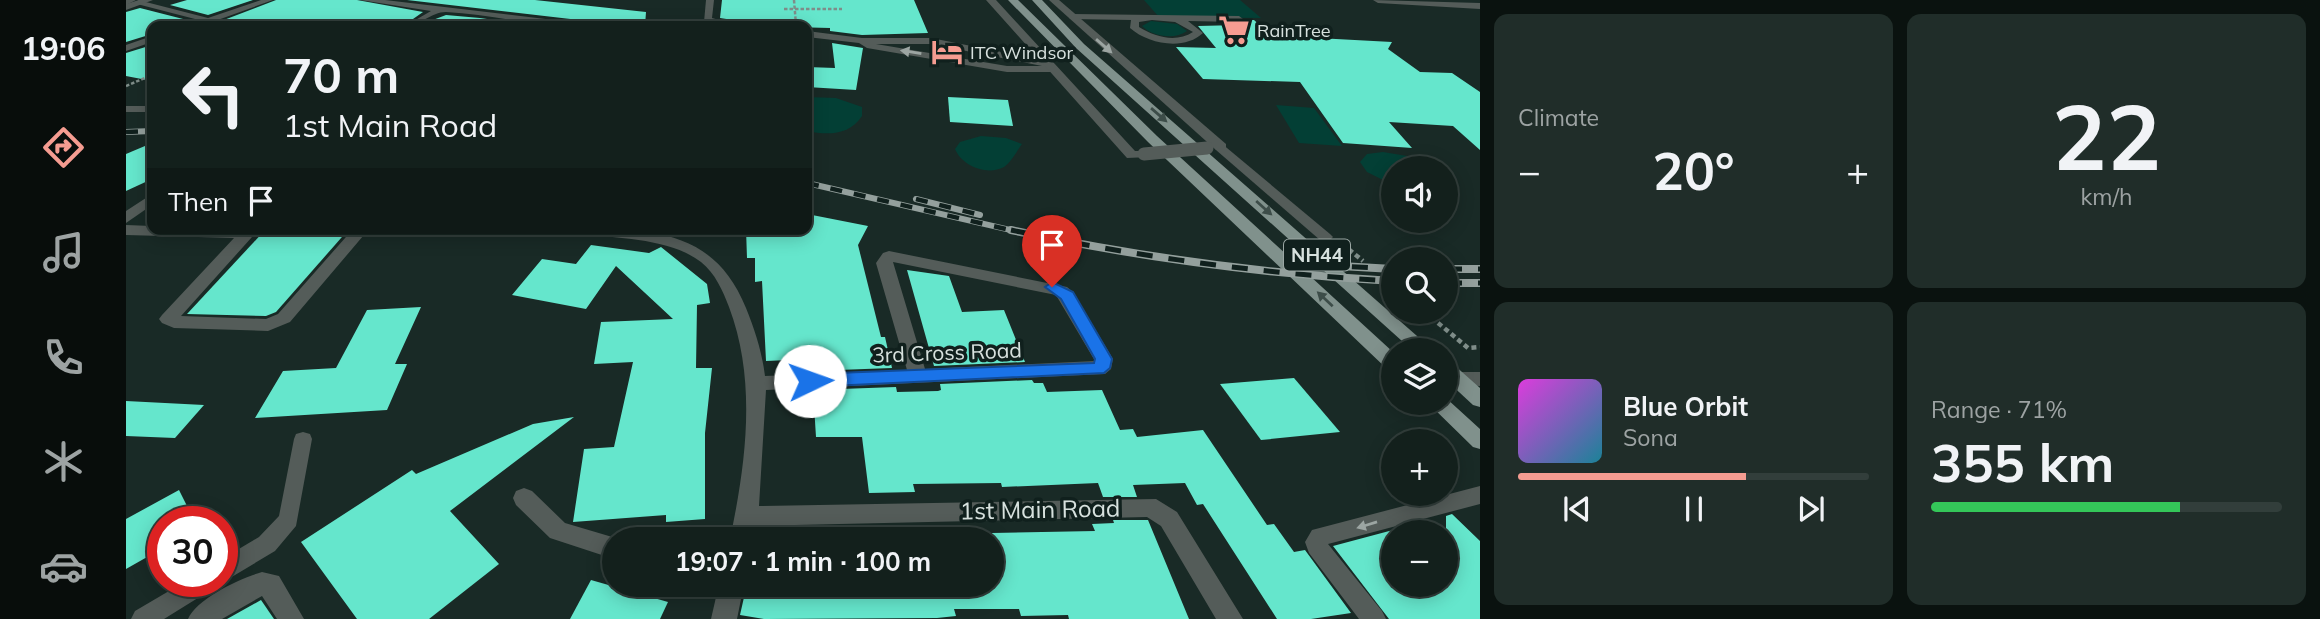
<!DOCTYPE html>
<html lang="en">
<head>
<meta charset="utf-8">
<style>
	:root { --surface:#13201c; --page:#202d29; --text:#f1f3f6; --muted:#9da3a3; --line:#323e3b; --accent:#f59c91 }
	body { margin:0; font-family:Mulish,sans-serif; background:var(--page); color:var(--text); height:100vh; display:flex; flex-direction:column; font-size:26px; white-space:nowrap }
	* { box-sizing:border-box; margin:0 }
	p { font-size:23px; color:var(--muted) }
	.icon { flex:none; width:38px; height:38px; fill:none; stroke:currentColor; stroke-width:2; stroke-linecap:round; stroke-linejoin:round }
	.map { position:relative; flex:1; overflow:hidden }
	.details { display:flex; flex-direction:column; gap:14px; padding:14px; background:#0a120f; width:840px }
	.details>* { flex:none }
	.top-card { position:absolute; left:21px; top:21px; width:665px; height:214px; border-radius:14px; box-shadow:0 4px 18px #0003,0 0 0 2px var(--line); background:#13201c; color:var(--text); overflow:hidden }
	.controls { position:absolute; left:1255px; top:156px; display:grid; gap:14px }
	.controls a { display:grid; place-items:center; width:77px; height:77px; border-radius:50%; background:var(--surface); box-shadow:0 4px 18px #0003,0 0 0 2px var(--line); font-size:35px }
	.speed { position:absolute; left:21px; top:506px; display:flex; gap:14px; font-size:35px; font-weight:700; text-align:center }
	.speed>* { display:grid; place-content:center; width:91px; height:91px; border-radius:50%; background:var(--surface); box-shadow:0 4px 18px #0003,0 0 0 2px var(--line); line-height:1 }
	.speed .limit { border:10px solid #d22; background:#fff; color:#111 }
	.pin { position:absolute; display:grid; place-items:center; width:60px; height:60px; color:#fff; margin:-72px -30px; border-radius:50% 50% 50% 0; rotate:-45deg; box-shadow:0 0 7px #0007 }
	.pin .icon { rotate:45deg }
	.me { position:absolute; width:77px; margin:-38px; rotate:87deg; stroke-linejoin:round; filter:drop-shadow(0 0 5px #0008) }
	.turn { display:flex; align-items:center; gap:24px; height:147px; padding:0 21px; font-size:32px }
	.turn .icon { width:91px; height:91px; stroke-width:2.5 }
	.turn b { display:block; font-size:49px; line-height:60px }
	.then { display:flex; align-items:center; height:66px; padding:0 21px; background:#0003; gap:14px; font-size:26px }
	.big { font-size:52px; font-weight:700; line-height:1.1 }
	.details .widget { flex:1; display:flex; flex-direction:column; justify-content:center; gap:10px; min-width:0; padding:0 24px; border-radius:14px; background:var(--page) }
	.details .dial { align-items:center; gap:0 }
	.dial b { font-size:91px; line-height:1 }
	.song { display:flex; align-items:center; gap:21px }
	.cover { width:84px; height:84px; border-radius:10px; background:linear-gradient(135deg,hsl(300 70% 55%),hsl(190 70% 35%)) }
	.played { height:7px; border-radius:4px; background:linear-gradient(90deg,var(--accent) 65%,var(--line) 65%) }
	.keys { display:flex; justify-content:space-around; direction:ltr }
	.heat { display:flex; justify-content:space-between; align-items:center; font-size:38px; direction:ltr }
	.charge { height:10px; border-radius:5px; background:linear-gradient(90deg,#34c759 71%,var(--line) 0) }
	.details .tiles { flex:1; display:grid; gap:14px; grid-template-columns:repeat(2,1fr) }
	.trip { position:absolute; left:476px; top:527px; width:402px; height:70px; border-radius:35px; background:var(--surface); box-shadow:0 4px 18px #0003,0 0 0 2px var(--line); font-weight:700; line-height:70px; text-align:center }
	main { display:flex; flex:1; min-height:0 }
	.tab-bar { display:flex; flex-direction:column; width:126px; justify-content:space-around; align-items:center; background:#080d0b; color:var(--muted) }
	.tab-bar .icon { width:49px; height:49px }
	.tab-bar .selected { color:var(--accent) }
	.tab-bar b { font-size:32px; color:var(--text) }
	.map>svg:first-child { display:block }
	.green { fill:#033f35 }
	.building { fill:#65e6cc }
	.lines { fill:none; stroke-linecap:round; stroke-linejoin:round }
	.path-far1 { stroke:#7f8d89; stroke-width:2.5; stroke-dasharray:3.5 2; stroke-linecap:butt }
	.path { stroke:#7f8d89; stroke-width:4.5; stroke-dasharray:5 3.5; stroke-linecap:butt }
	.service { fill:#545c59; fill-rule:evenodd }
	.minor { fill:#545c59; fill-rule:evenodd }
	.tertiary { fill:#545c59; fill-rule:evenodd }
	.primary { fill:#80918c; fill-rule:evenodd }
	.rail-far1-casing { stroke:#94a09d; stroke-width:6 }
	.rail-casing { stroke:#94a09d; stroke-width:8 }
	.rail-far1 { stroke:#10201d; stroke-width:4.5; stroke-dasharray:12; stroke-linecap:butt }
	.rail { stroke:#10201d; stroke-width:5; stroke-dasharray:16; stroke-linecap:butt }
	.tertiary-bridge { stroke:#545c59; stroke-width:13 }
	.oneway { fill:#9ca5a2 }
	.oneway2 { fill:#3d4d49 }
	.route { fill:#1a73e8; stroke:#114b97; stroke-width:2 }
	.labels { text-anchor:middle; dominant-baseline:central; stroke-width:7; stroke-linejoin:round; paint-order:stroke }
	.far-poi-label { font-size:18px; fill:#d7e1de; stroke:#10201d; text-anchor:start }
	.shield { fill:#10201d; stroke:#9ba7a4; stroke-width:2 }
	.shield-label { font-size:19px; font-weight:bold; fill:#d7e1de }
	.street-label { font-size:21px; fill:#d7e1de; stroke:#10201d }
	.near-street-label { font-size:24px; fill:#d7e1de; stroke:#10201d }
</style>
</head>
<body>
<main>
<nav class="tab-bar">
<b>19:06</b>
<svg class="icon selected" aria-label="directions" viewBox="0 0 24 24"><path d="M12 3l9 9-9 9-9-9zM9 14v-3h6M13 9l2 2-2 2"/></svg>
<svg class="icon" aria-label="music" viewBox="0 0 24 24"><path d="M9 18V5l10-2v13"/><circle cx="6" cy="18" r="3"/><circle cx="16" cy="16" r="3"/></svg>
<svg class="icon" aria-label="phone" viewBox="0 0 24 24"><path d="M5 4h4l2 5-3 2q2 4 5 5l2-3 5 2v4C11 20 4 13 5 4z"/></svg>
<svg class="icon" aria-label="climate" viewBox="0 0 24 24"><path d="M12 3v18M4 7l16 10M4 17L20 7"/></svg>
<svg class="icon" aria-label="car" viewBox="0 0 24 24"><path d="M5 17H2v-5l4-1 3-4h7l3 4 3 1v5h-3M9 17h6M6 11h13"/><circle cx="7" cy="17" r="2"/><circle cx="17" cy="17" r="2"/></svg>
</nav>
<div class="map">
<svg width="1354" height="619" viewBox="0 0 1354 619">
	<rect width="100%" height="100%" fill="#192a26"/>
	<g class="green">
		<path d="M1018 0H1114L1135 18 1033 17Z"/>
		<path d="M1025 21 1051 24 1061 31C1049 40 1027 37 1016 26Z"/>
		<path d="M681 97 710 98 736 107V116C723 136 701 135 681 131Z"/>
		<path d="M1150 105 1188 108 1216 146 1173 143Z"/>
		<path d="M855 136 880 138 896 144C891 151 885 162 878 167 861 176 836 166 829 149L834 142Z"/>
		<path d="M1257 152 1281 156 1310 168H1267V185L1241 172 1234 162 1241 154Z"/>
	</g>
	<g class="building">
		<path d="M61 0H127L82 15 44 5Z"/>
		<path d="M150 0H231L297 12 277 26H82Z"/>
		<path d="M281 0H409L520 12 519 26H459L453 20Z"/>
		<path d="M596 0H788L802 33 736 35 704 31V28L626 26V23L594 18Z"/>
		<path d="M14 8 61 20 49 26H26V34L0 42V12Z"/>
		<path d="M320 15 354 18 411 26H291Z"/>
		<path d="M1119 20H1128L1139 30H1147L1154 36 1266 42 1262 49 1294 72 1326 73 1354 92V150L1327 126 1263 122 1286 148 1217 143 1174 82 1077 79 1050 47 1090 48 1072 26 1113 25Z"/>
		<path d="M706 43 737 48 730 90 681 87V67L709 68Z"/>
		<path d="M26 45V81L0 76V53Z"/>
		<path d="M822 97 882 100 887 126 824 122Z"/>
		<path d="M26 143V179L0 191V154Z"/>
		<path d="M681 214 742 226 732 245 755 337H759L766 368 685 371V359L640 361 636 281 629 282V258H621L620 229H681Z"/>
		<path d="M140 229H223L150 312 140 316 61 314Z"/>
		<path d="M465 245 523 253 535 247 581 284 584 303 571 305 570 368H586L579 433V519L540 522V515L447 522 458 449 488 447 507 362 468 364 475 322 547 319 490 266 460 309 386 295 416 259 450 264Z"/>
		<path d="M781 270 823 276 836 312 878 310 899 362 808 366Z"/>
		<path d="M295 307 269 364H281L261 410 129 418 157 371 210 368 241 310Z"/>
		<path d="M1168 378 1214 432 1135 440 1094 384Z"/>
		<path d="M906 380 908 383H917L921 392 976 390 994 430 1007 429 1011 437 1077 430 1141 525 1148 524 1168 552 1179 550 1225 613 1185 619H1151L1077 504 1071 505 1059 483 1007 485 1011 497H977L972 483 876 487 875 483 787 484 789 492 743 493 736 437H690L687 390 770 387 771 392 812 391 815 390 814 384Z"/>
		<path d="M0 401 78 405 49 438 0 436Z"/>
		<path d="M448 417 324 511 373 564 303 619H231L175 542 286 470 290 474 407 424Z"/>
		<path d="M53 490 69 522H37V548L0 569V519Z"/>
		<path d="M1326 514 1354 541V619H1263L1207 546 1267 530V584H1320V516Z"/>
		<path d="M987 520H1022L1063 619H943L942 615 895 616 893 609H828L830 616 811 618 638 619 614 615 621 584H866V533L969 531 966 524 988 523Z"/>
		<path d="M465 580 542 602 534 619H444Z"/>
		<path d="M135 600 148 619H101Z"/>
	</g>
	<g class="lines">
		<g class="path-far1">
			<path d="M668 0 670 25"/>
			<path d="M658 9H716"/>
			<path d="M141 26 152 22"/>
			<path d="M0 86 26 75"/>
		</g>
		<g class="path">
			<path d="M1215 247H1220L1237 261"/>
			<path d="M1299 312 1342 348 1354 347"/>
		</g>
		<g class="service">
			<path d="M12 0 82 18 135 0H147L75 26H52L69 19 11 4Z"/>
			<path d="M234 0H259L453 23 457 26C411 28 366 14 320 12 305 12 294 26 279 26L305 11Z"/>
			<path d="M580 0H588L586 18 615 26 578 22Z"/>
			<path d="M947 14 1113 16 1117 19 1113 22 1062 21 1077 33C1058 51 1022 44 1004 28L1005 20 944 19 943 17ZM1026 20 1049 22 1067 32C1050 43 1029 37 1013 27V22Z"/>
			<path d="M681 31 736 38H805L921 61 930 69 925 72H881L741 48 733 43 681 37ZM750 44H805L916 66H881Z"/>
			<path d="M26 36V42L0 51V45Z"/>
			<rect x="0" y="106" width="26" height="6"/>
			<path d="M177 432 184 434 186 439 170 526 149 551 104 578 96 581V559L133 537 153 516 168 439 170 434Z"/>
			<path d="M1354 486V504L1202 544 1256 611 1260 619H1233L1183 553 1179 542 1186 530Z"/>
			<path d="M60 581H91L88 588 38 619H5L9 611Z"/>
		</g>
		<g class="minor">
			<path d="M13 0H27L0 10V4Z"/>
			<path d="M1247 0 1354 3V9L1252 3Z"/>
			<path d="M1095 143 1204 234 1207 237 1204 240H1194L1090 150 1088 147Z"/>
			<path d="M26 194V205L0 223V211Z"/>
			<path d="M0 225 26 226V229L126 231 129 234 126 237 55 316 140 319 152 314 227 229H243L164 322 142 331 48 328 36 323 33 319 36 315 108 238 0 235Z"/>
			<path d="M450 229C525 229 588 229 620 308 629 330 636 352 639 376L781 370 750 263 757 253 763 251 941 287 947 292 987 359 985 369 979 374 640 390 633 506 1030 499 1051 512 1117 619H1090L1035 526 1021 517 630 526 628 539H604C620 463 631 381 603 307 597 291 589 273 575 262 543 238 495 239 457 234ZM767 262 930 295 969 361 799 369Z"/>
			<path d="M398 488 406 491 439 523 493 539H488V559L424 538 390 505 387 498 390 491Z"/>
			<path d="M136 572 153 576 178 619H151L136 596 96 619H62C71 598 115 578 136 572Z"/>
			<path d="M593 584H618L611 619H585Z"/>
		</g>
		<g class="tertiary">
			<path d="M0 0H10L0 5Z"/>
			<path d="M860 0H870L1009 151H1023V157L1001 158Z"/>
			<path d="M923 0H933L1100 144V150H1090Z"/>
			<path d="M1330 372H1354V386L1323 384 1320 379 1323 374Z"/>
		</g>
		<g class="primary">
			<path d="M882 0H892L1031 136 1267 352V370L1260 368 1022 142Z"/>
			<path d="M906 0H916L958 44 1307 350H1286L950 48Z"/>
			<path d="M1320 362 1327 364 1354 388V407L1347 405 1320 380Z"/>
			<path d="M1320 398 1354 429V449L1347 447 1301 402H1320Z"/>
		</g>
		<defs>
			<g id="rail-far1">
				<path d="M0 132 26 131"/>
				<path d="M681 183 893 232"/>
				<path d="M790 199 854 215"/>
			</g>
			<g id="rail">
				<path d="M885 230C1011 257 1138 274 1267 281"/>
				<path d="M1162 263 1267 269"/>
				<path d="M1320 269H1354"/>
				<path d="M1320 283H1354"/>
			</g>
		</defs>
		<use href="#rail-far1" class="rail-far1-casing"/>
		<use href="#rail" class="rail-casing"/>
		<use href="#rail-far1" class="rail-far1"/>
		<use href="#rail" class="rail"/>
		<path class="tertiary-bridge" d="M1018 154 1081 148"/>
	</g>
	<defs><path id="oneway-solid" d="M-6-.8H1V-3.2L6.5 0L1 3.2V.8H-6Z" transform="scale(1.75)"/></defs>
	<g class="oneway">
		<use href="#oneway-solid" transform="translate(978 46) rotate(41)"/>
		<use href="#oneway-solid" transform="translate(785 52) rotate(-171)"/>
		<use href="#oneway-solid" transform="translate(1241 525) rotate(163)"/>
	</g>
	<g class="oneway2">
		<use href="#oneway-solid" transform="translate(1033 115) rotate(41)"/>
		<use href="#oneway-solid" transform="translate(1138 208) rotate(42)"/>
		<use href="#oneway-solid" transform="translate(1199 299) rotate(-137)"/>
	</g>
	<path class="route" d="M926 282 947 292 986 359 984 368 978 373 684 387 675 381 684 374 968 363 969 359 935 299 919 287Z"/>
	<defs>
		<symbol id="supermarket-bare" viewBox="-9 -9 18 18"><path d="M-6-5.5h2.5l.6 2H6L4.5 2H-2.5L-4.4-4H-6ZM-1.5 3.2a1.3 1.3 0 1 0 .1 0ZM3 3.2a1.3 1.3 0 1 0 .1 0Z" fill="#f59c91" stroke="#10201d" stroke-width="2.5" paint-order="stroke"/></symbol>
		<symbol id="hotel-bare" viewBox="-9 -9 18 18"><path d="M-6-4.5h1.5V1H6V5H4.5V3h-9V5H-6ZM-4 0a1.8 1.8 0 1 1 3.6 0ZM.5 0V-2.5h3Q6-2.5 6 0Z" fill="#f59c91" stroke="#10201d" stroke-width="2.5" paint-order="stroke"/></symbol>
	</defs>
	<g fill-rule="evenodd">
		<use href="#supermarket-bare" x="1086" y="8" width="44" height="44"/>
		<use href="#hotel-bare" x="799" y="30" width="44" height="44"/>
	</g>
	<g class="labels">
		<g class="far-poi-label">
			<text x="1131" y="30">RainTree</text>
			<text x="844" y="52">ITC Windsor</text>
		</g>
		<rect class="shield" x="1158" y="239.5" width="66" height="31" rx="5"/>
		<g class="shield-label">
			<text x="1191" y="255">NH44</text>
		</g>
		<g class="street-label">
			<text transform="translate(821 352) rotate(-2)">3rd Cross Road</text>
		</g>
		<g class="near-street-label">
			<text transform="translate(914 509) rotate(-1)">1st Main Road</text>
		</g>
	</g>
</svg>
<div class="controls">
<a><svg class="icon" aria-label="sound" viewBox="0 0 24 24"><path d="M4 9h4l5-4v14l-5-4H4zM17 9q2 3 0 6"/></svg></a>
<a><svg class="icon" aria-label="search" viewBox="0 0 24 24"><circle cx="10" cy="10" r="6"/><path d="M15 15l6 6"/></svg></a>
<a><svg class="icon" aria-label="layers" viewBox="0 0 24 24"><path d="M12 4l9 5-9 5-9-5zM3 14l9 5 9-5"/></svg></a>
<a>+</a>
<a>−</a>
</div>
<div class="speed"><div class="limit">30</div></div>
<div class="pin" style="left:926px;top:287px;background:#d93025"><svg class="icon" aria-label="arrive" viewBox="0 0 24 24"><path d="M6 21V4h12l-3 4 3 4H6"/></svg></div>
<svg class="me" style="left:684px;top:381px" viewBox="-20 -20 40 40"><circle r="19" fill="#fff"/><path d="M0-13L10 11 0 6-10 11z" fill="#1a73e8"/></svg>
<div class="trip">19:07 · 1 min · 100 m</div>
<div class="top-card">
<div class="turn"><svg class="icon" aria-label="left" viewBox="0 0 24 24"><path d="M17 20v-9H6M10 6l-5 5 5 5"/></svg><div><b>70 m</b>1st Main Road</div></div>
<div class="then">Then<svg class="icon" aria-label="arrive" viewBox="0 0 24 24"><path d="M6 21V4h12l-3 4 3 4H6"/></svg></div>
</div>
</div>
<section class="details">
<div class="tiles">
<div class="widget"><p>Climate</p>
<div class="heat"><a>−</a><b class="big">20°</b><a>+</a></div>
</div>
<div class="widget dial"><b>22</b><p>km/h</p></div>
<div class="widget">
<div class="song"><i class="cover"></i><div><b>Blue Orbit</b><p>Sona</p></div></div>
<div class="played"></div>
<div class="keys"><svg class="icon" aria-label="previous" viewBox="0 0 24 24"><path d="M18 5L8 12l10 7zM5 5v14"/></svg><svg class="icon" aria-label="pause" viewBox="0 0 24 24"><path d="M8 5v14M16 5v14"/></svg><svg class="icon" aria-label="next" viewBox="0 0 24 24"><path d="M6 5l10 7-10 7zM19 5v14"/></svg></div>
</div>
<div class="widget"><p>Range · 71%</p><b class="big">355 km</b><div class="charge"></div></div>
</div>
</section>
</main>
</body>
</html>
